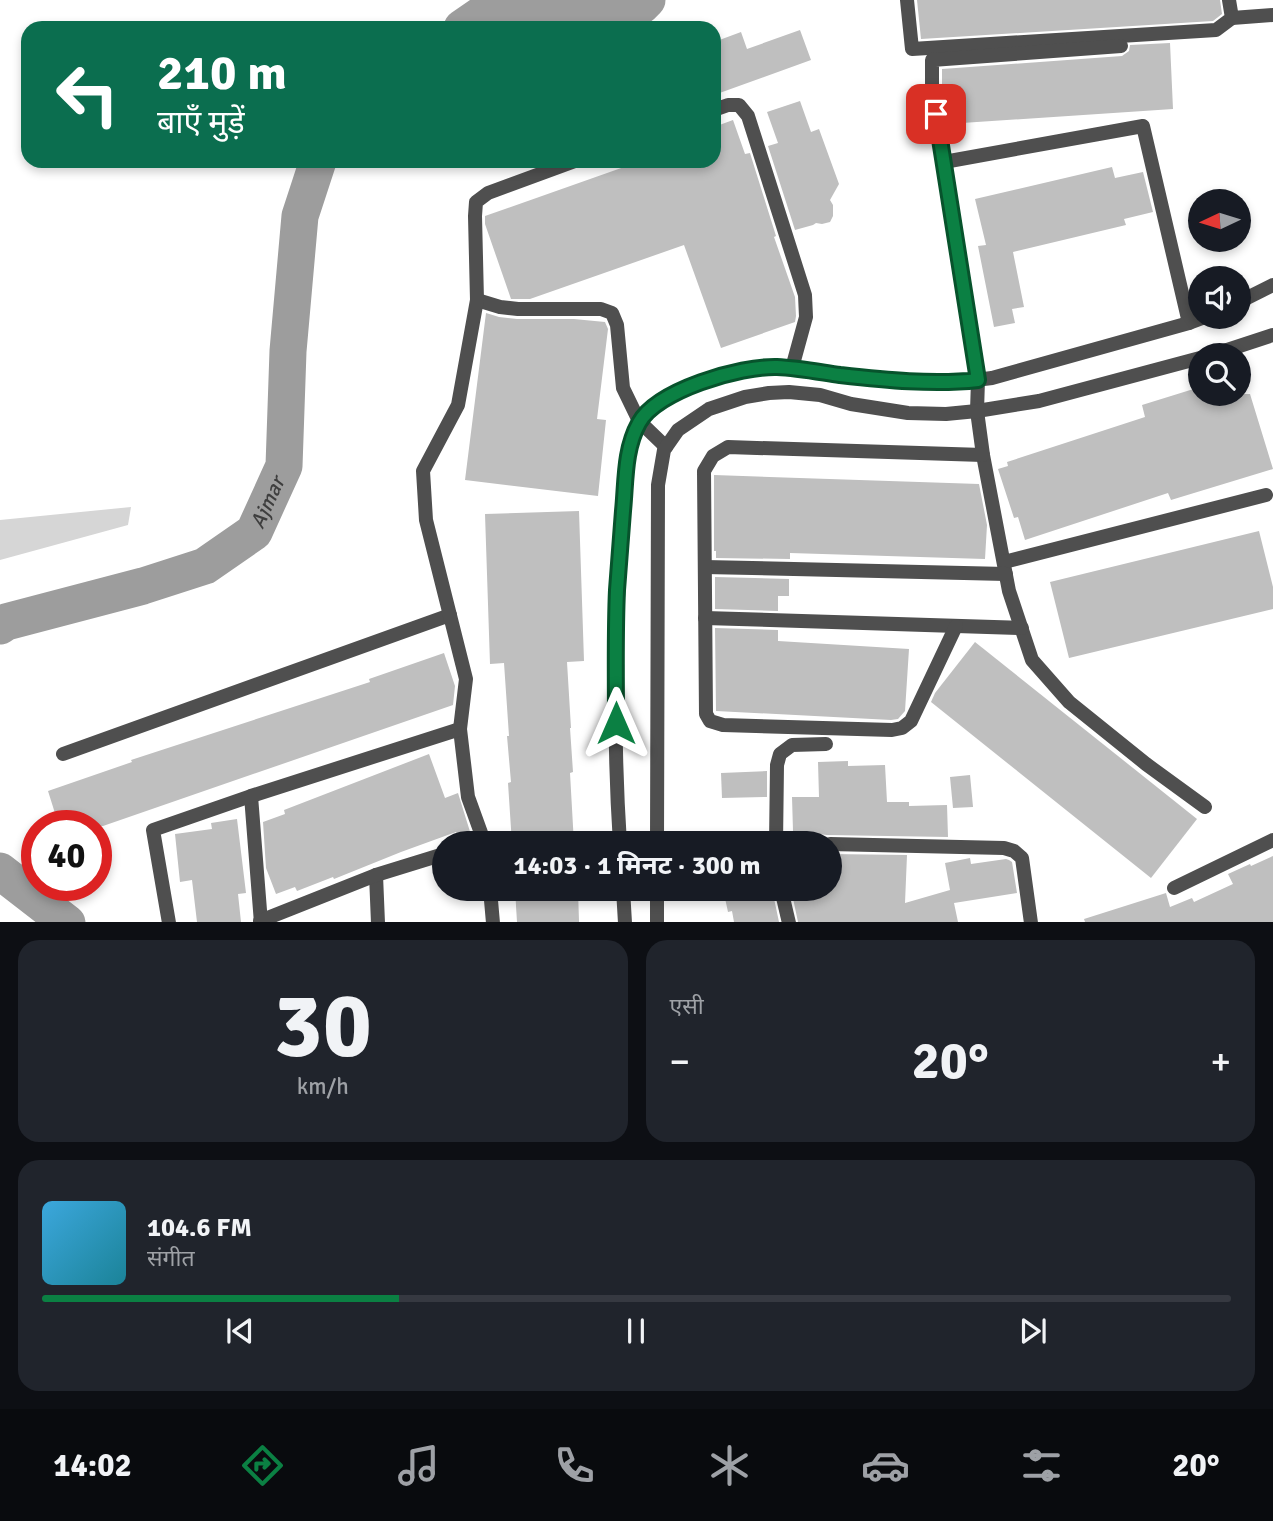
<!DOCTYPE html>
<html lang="hi">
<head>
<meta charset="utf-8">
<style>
	:root { --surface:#171b24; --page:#20242c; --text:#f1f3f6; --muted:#9ea1a6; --line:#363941; --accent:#0b8043 }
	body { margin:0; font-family:Signika,"Noto Sans Devanagari",sans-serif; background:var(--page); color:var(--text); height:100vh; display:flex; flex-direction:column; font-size:26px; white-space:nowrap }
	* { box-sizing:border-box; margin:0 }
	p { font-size:23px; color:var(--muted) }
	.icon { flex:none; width:38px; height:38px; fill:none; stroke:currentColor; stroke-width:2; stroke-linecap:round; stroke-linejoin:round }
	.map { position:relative; height:922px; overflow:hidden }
	.panel { display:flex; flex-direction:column; gap:18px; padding:18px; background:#0d0f14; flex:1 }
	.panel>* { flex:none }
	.top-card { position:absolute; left:21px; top:21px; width:700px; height:147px; border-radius:21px; box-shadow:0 4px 10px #0003; background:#0b6e4f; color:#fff; overflow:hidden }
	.needle { width:46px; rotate:266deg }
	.tools { position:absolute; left:1188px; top:189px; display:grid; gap:14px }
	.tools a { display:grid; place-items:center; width:63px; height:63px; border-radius:50%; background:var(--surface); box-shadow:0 4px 10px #0003; font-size:35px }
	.speed { position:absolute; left:21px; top:810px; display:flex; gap:14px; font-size:35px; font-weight:700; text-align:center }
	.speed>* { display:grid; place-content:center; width:91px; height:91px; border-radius:50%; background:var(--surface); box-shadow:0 4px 10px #0003; line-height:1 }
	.speed .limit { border:10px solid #d22; background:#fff; color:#111 }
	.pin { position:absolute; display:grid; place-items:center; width:60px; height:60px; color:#fff; margin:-30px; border-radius:14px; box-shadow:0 4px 10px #0006 }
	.me { position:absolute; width:77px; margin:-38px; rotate:0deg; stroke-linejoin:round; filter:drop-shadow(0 0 5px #0008) }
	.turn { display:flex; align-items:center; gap:24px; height:147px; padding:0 21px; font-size:32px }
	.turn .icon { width:91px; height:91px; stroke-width:2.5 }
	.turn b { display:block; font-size:49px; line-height:60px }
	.big { font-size:52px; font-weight:700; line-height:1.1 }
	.panel .card { flex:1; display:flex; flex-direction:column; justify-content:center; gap:10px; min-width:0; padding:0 24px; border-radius:21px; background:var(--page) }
	.panel .dial { align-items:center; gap:0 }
	.dial b { font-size:91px; line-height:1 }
	.song { display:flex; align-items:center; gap:21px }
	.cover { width:84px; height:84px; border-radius:10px; background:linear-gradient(135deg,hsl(200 70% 55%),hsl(190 70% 35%)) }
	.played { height:7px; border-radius:4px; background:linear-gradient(90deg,var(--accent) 30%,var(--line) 30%) }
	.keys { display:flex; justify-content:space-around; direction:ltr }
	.heat { display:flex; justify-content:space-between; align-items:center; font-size:38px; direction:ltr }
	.panel .tiles { flex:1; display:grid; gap:18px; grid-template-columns:1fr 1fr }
	.card:last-child { grid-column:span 2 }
	.trip { position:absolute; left:432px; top:831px; width:410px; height:70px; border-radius:35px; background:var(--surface); box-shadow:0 4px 10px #0003; font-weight:700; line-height:70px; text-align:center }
	.menu { display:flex; height:112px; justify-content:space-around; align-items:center; background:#090b0e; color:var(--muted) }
	.menu .icon { width:49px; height:49px }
	.menu .on { color:var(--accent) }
	.menu b { font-size:32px; color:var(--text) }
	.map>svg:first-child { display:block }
	.green { fill:#d6d6d6 }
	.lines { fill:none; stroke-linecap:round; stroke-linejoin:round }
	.river { stroke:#9d9d9d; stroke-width:37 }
	.building { fill:#bfbfbf }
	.minor { stroke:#4f4f4f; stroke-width:14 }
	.tertiary { stroke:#4f4f4f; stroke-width:14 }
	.route-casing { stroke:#07532c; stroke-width:18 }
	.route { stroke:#0b8043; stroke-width:12 }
	.labels { text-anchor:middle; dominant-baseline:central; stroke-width:5; stroke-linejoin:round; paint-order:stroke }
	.water-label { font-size:21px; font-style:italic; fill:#3e3e3e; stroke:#fff }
</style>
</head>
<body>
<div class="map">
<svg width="1273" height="923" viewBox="0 0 1273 923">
	<rect width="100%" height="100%" fill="#fff"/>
	<path class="green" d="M131 507 128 525 0 560V520Z"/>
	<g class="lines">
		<g class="river">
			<path d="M462 28 491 8 555 7 607 15 641 6 647 0"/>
			<path id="s1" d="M0 626 6 622 143 586 205 566 254 532 284 466 288 351 300 216 318 161"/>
			<path d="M0 871 67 923"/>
		</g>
	</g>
	<g class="building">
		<path d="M917 0H1220L1222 14 1213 21 921 39Z"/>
		<path d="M800 30 811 60 714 95V42L741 32 747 49Z"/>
		<path d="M1170 43 1173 109 947 124 942 90V69L1122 56 1129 51 1130 45Z"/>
		<path d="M800 101 811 132 819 129 839 184 830 200 833 205V216L830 222 822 224 816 223 813 225 795 230 768 146 778 143 767 112Z"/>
		<path d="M733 120 745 154 750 153 776 236 774 237 795 297 796 316 795 322 721 348 684 245 530 299H511L485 224V216L641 161H714V127Z"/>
		<path d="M1112 167 1115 178 1143 172 1153 212 1124 219 1126 225 1013 252 1024 307 1012 309 1015 323 994 327 978 246 986 245 975 199Z"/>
		<path d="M486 313 499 317 517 319H574L605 322 608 329 597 419 606 420 598 496 465 480Z"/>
		<path d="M1200 387V394H1250L1273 469 1171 500 1168 493 1025 540 1018 517 1014 518 998 469 1008 466 1007 462 1145 417 1142 405Z"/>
		<path d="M714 475 979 484 987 525 985 559 790 553V559L716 558V551H714Z"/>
		<path d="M579 511 584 661 567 662 571 728H570L573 772 570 773 574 844H512L508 783 511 782 507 736H509L504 663 490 664 485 514Z"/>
		<path d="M1259 531 1273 587V609L1069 658 1050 582Z"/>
		<path d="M715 577 789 579V596H778V611L715 609Z"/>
		<path d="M715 628 778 630V641L909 649 905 711 898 719 891 720 716 711Z"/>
		<path d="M975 642 1197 819 1151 878 931 702 935 693Z"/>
		<path d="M444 653 455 686 453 705 103 826H59L48 791 132 762 131 760 370 682 369 679Z"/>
		<path d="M429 754 445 798 458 793 472 838 460 842 456 832 401 852 334 879 333 877 297 891 295 887 276 894 266 868 263 822 285 814 284 810Z"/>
		<path d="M848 761V766L885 765 887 802H909V806L947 805 948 837 827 835 793 831 792 797H819L818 762Z"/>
		<path d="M767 771V797L722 798 721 773Z"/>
		<path d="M970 775 973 807 953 808 950 777Z"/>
		<path d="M237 819 246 893 238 894 241 922H197L192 880 180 882 175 834 212 829 211 823Z"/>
		<path d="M830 854 907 855 905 903 950 890 945 863 970 858 971 864 1006 859 1009 860 1012 862 1017 893 954 903 958 922H798L791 889H830Z"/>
		<path d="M1273 856V922H1085L1084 919 1166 893 1170 907 1192 898 1194 902 1233 884 1228 874 1250 864 1251 866Z"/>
		<path d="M515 889H578L579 922H517Z"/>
		<path d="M723 889H772L779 922H734L732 911 728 912Z"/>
	</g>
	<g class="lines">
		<g class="minor">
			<path d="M907 0 912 49 1216 30 1232 18 1229 0"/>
			<path d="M1232 18 1273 15"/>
			<path d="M714 110 728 105H739L748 116 805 295 806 317 792 368"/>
			<path d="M944 162 932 91V60L1121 46"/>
			<path d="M477 300 500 307 518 309H601L612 313 617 325 623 388 639 421 666 447"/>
			<path d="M1189 323 1143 126 944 162 978 380 977 411 983 455 1009 591 1032 660 1069 702 1146 764 1205 807"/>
			<path d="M1004 562 1266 495"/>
			<path d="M705 567 1006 574"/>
			<path d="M705 618 1022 628"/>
			<path d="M956 626 911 721 902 728 892 730 723 725 710 721 706 714 704 471 713 456 728 447 983 455"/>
			<path d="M63 754 450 615"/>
			<path d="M251 796 261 923"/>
			<path d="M776 839 821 844"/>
			<path d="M485 844 468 797 460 729 466 679 426 520 423 471 458 405 477 300 475 216 476 202 488 193 575 161"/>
			<path d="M776 844 777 765 780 754 792 745 826 744"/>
			<path d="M830 844 1004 848 1014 851 1022 858 1031 923"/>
			<path d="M376 875 378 923"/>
			<path d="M1174 888 1273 840"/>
			<path d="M490 889 493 923"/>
			<path d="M781 889 789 923"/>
			<path d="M260 921 376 875 444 854"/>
			<path d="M169 923 153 830 251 796 460 729"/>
		</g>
		<g class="tertiary">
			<path d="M1239 302 1273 285"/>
			<path d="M1212 355 1273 335"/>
			<path d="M620 844C613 736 614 628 623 521 625 489 622 452 639 423 658 389 735 369 771 367 796 366 821 372 845 375 893 381 944 385 992 378L1189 323 1205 317"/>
			<path d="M657 844 658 485 664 450 678 430 709 409 745 397 769 393 789 392 820 395 851 404 908 413 946 414 977 411 1039 401 1200 358"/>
			<path d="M623 889 625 923"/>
			<path d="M657 889V923"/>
		</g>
	</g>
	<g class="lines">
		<defs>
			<path id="route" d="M616 723C616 679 615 634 617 590 619 564 621 538 623 511 626 482 624 450 639 423 657 390 740 366 777 367 798 368 819 372 840 375 885 380 933 385 978 380L936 114"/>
		</defs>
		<use href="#route" class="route-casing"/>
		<use href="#route" class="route"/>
	</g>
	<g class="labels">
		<g class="water-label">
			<text stroke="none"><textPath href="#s1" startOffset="306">Ajmar</textPath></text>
		</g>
	</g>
</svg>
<div class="tools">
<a><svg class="needle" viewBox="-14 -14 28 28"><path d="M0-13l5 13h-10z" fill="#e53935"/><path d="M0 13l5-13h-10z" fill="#9ea1a6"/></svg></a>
<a><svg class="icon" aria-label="sound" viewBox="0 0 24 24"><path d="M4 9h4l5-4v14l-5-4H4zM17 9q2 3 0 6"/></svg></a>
<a><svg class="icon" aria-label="search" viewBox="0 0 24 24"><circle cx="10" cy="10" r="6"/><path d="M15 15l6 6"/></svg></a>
</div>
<div class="speed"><div class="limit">40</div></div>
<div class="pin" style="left:936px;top:114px;background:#d93025"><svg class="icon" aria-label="arrive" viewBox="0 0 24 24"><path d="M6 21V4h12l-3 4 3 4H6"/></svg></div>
<svg class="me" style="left:616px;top:723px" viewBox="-20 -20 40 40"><path d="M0-17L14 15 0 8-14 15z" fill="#0b8043" stroke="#fff" stroke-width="4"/></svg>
<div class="trip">14:03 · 1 मिनट · 300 m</div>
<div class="top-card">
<div class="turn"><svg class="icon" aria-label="left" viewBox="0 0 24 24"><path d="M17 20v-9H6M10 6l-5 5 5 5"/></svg><div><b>210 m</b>बाएँ मुड़ें</div></div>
</div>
</div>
<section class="panel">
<div class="tiles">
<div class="card dial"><b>30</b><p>km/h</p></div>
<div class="card"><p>एसी</p>
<div class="heat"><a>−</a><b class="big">20°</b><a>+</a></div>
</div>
<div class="card">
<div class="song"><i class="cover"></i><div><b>104.6 FM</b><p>संगीत</p></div></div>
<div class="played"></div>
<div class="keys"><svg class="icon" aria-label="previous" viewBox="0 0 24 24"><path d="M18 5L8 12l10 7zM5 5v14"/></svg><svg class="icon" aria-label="pause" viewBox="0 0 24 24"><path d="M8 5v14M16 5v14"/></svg><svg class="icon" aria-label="next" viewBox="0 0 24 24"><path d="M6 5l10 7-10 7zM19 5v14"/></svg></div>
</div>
</div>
</section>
<nav class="menu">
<b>14:02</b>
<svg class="icon on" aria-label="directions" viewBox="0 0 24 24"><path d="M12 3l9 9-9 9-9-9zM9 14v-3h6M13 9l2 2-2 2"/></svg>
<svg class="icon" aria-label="music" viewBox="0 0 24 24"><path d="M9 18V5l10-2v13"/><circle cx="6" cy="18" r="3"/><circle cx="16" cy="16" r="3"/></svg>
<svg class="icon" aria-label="phone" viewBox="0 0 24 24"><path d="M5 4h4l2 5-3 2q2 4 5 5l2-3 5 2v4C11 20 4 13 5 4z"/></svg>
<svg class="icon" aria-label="climate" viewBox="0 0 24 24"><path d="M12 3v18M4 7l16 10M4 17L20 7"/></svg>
<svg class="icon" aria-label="car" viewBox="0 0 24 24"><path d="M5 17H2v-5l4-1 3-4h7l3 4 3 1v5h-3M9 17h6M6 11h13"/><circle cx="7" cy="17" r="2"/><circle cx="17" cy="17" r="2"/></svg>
<svg class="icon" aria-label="filters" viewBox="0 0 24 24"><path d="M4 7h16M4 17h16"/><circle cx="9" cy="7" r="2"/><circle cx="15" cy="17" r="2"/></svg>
<b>20°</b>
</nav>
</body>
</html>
